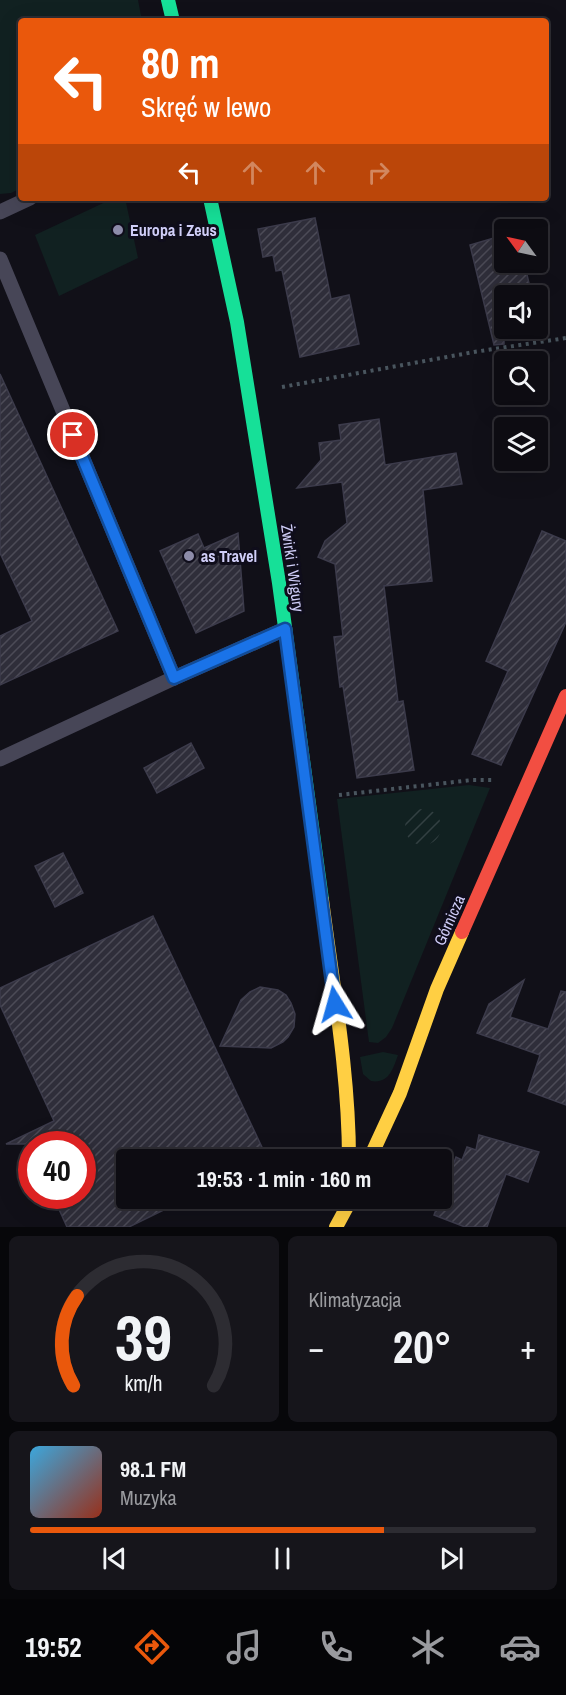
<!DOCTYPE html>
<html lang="pl">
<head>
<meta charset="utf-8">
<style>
	:root { --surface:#0d0c12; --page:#16151b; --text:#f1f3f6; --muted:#9a9b9f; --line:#2d2c32; --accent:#ea580c }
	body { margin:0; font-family:"Archivo Narrow",sans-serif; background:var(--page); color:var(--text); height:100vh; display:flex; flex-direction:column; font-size:22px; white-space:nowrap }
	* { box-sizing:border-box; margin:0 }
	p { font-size:20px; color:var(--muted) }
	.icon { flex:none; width:33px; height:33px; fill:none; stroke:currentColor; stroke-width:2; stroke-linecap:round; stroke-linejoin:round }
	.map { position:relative; height:1227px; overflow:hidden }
	.side { display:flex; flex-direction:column; gap:9px; padding:9px; background:#07070a; flex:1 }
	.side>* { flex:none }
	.top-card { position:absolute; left:18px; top:18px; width:531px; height:183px; border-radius:6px; box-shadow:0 6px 24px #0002,0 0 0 2px var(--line); background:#ea580c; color:#fff; overflow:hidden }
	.needle { width:39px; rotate:303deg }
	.fabs { position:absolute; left:494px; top:219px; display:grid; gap:12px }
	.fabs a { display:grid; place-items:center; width:54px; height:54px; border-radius:6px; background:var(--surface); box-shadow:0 6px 24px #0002,0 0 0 2px var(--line); font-size:30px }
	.speed { position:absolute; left:18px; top:1131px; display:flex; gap:12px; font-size:30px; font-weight:700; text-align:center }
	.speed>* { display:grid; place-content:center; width:78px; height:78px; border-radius:50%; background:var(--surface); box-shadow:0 6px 24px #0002,0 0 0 2px var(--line); line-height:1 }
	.speed .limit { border:9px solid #d22; background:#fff; color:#111 }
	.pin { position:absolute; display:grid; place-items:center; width:51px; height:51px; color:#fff; margin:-26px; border:3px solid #fff; border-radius:50%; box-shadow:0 2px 6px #0007 }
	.me { position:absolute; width:66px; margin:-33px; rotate:352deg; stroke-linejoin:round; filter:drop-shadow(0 0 4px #0008) }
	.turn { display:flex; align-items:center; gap:21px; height:126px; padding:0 24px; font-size:27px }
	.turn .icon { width:78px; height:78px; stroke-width:2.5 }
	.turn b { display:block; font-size:42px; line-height:51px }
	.lanes { display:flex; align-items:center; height:57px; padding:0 24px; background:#0003; justify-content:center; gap:30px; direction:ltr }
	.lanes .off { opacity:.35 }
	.big { font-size:45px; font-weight:700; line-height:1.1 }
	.side .tile { flex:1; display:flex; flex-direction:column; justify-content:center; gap:9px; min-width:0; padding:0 21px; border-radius:9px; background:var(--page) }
	.side .dial { align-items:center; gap:0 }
	.dial svg { height:156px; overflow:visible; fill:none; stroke:var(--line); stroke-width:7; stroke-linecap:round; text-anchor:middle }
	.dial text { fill:var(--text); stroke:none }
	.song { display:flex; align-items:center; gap:18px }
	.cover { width:72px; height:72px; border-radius:9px; background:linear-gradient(135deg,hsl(200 70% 55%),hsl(10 70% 35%)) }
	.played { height:6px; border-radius:3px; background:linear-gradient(90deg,var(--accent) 70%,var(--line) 70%) }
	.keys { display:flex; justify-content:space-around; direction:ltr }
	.heat { display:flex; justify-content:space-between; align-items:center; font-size:33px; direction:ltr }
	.side .tiles { flex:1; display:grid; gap:9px; grid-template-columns:1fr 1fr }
	.tile:last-child { grid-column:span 2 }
	.trip { position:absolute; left:116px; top:1149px; width:336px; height:60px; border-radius:6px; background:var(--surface); box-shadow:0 6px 24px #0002,0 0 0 2px var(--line); font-weight:700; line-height:60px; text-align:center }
	.tab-bar { display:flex; height:96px; justify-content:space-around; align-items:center; background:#050507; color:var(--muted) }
	.tab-bar .icon { width:42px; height:42px }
	.tab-bar .active { color:var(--accent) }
	.tab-bar b { font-size:27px; color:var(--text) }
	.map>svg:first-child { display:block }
	.grass { fill:#112121 }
	.garden { fill:url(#garden-furrows) }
	.building { fill:url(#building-hatch); stroke:#3c3b4b; stroke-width:1.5 }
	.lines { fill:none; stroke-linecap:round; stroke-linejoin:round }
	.path { stroke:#49555e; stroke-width:4; stroke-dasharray:3 4.5; stroke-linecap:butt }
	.lane { stroke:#474657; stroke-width:15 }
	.fast { stroke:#16e098; stroke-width:14 }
	.slow { stroke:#ffcf43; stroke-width:14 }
	.jam { stroke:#f24e42; stroke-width:14 }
	.route-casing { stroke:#114b97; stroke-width:15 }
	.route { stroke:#1a73e8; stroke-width:10 }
	.poi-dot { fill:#8d8caa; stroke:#0f0d1b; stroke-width:2 }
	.labels { text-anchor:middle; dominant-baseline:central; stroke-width:6; stroke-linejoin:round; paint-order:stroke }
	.poi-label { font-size:16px; font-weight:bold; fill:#d0cef8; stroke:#0f0d1b; text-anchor:start }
	.street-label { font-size:16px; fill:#d0cef8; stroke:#0f0d1b }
</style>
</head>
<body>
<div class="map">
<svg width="566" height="1227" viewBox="0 0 566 1227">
	<defs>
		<pattern id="garden-furrows" width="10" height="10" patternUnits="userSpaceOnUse" patternTransform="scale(1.5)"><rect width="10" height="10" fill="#112121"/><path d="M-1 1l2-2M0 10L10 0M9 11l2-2" fill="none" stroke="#334042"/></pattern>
		<pattern id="building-hatch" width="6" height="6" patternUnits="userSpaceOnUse" patternTransform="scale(1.5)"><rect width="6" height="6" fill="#2f2e3a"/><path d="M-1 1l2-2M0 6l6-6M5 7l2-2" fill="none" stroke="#4c4b57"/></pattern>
	</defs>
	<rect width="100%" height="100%" fill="#111018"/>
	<g class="grass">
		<path d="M0 0H138L142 21H21V188L11 193 0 194Z"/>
		<path d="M114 198H125L138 258 59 296 35 235Z"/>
		<path d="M469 785 490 788 392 1028 386 1037 378 1043 369 1042 337 799Z"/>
		<path d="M383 1052 398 1055C393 1069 389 1084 371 1081L363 1074 360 1057Z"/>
	</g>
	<circle class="garden" cx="423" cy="827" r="18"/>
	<g class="building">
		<path d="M315 218 331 299 349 295 359 344 300 357 282 270 276 271 273 255 263 257 258 229Z"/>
		<path d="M504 235V262H524L532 296H504V344L494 345 470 245Z"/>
		<path d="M0 374 118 631 0 685V636L32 621 0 553Z"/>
		<path d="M379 419 385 465 456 453 462 484 423 490 432 581 384 586 398 702 403 701 414 770 357 778 343 686 340 687 334 637 343 636 335 564 318 557 325 541 347 523 342 482 297 488 321 460 319 443 341 440 339 425Z"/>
		<path d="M542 531 566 541V622L501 765 472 754 508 671 486 661Z"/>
		<path d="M238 533 244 611 196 633 160 551 198 534 204 548Z"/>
		<path d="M191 743 204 768 157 793 144 768Z"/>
		<path d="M63 853 83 893 55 907 35 866Z"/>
		<path d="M153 916 268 1160H126V1198H188L129 1227H67L53 1196H82V1144H6L54 1121 0 1005V988Z"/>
		<path d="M524 980 510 1017 548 1029 561 991 566 992V1105L528 1091 540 1055 477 1033 489 1004Z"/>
		<path d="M260 987 278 990 286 995 291 1003 295 1014 294 1027 288 1037 283 1042 271 1048 220 1046 241 1000 250 992Z"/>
		<path d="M479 1135 539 1152 528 1182 506 1174 487 1227H465L434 1215 456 1157 462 1160 467 1147 476 1150Z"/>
	</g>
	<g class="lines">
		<g class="path">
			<path d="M282 387 474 352 566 338"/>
			<path d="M339 795 472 780H492"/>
		</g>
		<g class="lane">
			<path d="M0 212 30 198"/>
			<path d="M0 259 174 678"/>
			<path d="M0 759 174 678 285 629"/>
		</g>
		<g class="fast">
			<path d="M168 0 173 21"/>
			<path d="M210 198 237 322 279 583 322 900"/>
		</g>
		<g class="slow">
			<path d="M322 900C333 986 349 1073 349 1160"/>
			<path d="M369 1160 400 1093 437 989 462 932"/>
			<path d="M336 1227 349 1203V1198"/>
		</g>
		<path class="jam" d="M462 932 566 696"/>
	</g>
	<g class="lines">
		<defs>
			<path id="route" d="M73 435 174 678 285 629 335 1004"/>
		</defs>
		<use href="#route" class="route-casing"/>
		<use href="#route" class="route"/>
	</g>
	<g class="poi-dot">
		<circle cx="118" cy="230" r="6"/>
		<circle cx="189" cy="556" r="6"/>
	</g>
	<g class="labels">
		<g class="poi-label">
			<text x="130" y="230">Europa i Zeus</text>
			<text x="201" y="556">as Travel</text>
		</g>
		<g class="street-label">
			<text transform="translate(293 568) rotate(82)">Żwirki i Wigury</text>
			<text transform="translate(449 920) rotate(-66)">Górnicza</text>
		</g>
	</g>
</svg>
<div class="fabs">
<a><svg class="needle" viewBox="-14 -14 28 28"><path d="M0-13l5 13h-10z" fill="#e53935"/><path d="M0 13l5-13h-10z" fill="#9a9b9f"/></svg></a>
<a><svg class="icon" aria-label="sound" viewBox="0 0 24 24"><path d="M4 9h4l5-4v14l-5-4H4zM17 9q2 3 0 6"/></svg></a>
<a><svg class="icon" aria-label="search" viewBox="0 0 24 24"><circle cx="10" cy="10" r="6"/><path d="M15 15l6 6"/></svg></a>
<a><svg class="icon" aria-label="layers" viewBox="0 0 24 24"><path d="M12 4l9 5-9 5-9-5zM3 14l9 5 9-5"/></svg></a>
</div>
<div class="speed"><div class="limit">40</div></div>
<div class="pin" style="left:73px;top:435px;background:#d93025"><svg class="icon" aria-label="arrive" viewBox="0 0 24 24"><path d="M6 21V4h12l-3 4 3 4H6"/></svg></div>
<svg class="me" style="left:335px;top:1004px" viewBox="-20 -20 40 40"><path d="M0-17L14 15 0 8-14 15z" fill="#1a73e8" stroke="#fff" stroke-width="4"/></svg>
<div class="trip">19:53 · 1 min · 160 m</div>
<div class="top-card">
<div class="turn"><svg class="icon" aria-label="left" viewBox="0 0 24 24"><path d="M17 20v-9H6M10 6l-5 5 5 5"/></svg><div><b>80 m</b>Skręć w lewo</div></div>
<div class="lanes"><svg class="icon" aria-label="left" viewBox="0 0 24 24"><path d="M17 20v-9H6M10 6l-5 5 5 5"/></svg><svg class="icon off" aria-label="ahead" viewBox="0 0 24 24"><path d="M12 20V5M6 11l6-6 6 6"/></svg><svg class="icon off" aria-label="ahead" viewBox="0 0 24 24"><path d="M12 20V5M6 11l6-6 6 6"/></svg><svg class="icon off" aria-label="right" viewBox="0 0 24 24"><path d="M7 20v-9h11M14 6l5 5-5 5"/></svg></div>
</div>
</div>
<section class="side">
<div class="tiles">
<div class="tile dial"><svg viewBox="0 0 100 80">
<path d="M14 69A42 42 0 1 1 86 69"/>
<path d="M14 69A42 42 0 0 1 16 23" stroke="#ea580c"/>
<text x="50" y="56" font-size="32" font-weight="700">39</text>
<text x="50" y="72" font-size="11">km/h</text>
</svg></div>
<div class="tile"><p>Klimatyzacja</p>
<div class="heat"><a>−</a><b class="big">20°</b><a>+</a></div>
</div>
<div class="tile">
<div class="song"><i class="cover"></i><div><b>98.1 FM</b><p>Muzyka</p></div></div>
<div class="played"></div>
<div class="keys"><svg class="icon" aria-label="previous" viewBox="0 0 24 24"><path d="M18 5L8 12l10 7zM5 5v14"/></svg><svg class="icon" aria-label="pause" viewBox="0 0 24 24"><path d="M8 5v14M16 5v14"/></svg><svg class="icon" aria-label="next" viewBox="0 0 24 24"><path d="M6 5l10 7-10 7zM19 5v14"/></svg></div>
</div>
</div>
</section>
<nav class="tab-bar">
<b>19:52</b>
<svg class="icon active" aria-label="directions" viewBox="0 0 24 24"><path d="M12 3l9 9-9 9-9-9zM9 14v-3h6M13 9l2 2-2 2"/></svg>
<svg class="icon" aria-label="music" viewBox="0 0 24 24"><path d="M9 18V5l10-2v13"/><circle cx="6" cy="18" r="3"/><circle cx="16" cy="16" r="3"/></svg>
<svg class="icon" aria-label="phone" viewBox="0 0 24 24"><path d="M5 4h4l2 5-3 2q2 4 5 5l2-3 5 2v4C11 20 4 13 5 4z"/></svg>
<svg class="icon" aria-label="climate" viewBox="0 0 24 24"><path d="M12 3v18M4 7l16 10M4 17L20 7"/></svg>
<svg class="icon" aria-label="car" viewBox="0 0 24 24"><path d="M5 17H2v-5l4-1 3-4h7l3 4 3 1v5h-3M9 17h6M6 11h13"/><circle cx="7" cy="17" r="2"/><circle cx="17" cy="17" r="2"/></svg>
</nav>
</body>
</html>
